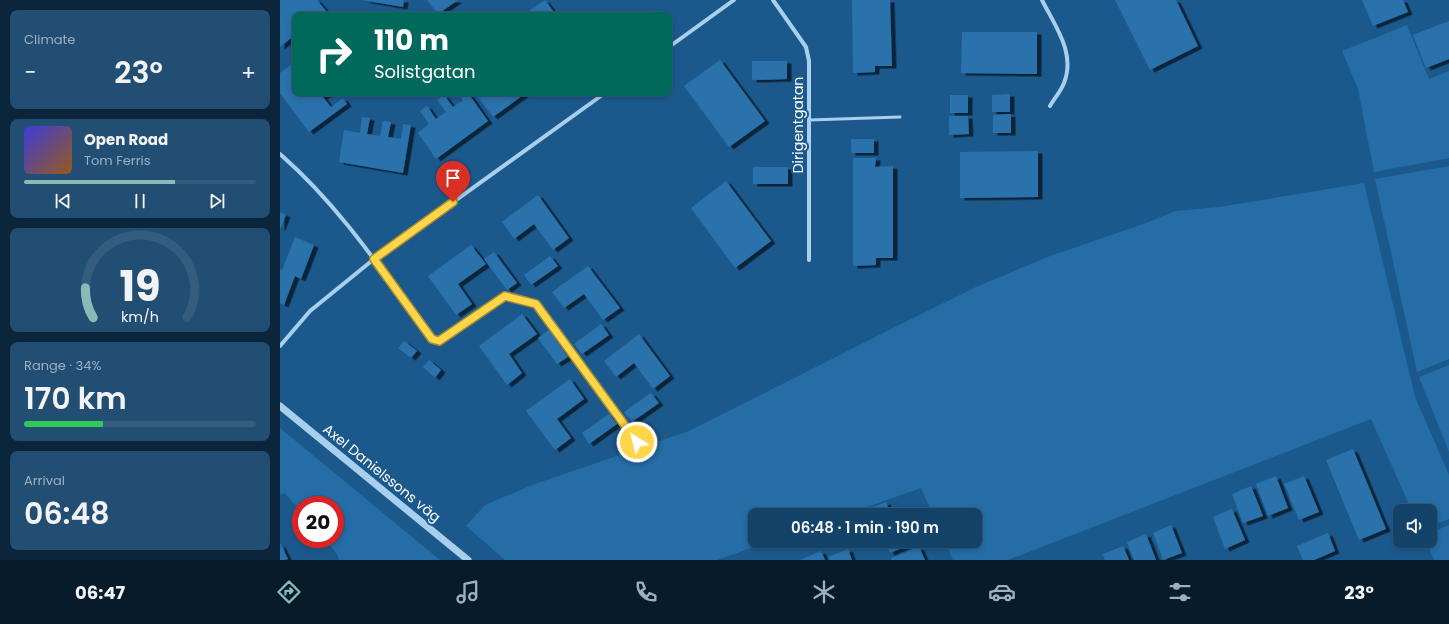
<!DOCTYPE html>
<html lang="en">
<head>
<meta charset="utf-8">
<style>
	:root { --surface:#14436a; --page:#214e72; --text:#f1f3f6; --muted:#9db0c1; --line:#335c7e; --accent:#8bbbb9 }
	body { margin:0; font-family:Poppins,sans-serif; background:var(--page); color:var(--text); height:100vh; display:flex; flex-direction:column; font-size:15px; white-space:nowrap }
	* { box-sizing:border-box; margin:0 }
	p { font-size:13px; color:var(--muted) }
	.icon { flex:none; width:22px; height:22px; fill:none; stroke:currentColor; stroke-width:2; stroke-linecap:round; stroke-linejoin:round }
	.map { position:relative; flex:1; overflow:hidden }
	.drawer { display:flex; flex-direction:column; gap:10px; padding:10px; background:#0b253a; width:280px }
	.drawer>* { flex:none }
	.banner { position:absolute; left:12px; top:12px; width:380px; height:84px; border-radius:8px; box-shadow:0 2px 6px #0003,0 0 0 1px var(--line); background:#00695c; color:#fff; overflow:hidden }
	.fabs { position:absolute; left:1113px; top:504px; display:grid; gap:8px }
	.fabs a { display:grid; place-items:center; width:44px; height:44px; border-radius:8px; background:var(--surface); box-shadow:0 2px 6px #0003,0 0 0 1px var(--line); font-size:20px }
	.speed { position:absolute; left:12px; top:496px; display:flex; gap:8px; font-size:20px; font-weight:700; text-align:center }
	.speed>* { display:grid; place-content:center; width:52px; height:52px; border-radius:50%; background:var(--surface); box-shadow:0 2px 6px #0003,0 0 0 1px var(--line); line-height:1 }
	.speed .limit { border:6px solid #d22; background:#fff; color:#111 }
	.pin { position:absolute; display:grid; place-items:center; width:34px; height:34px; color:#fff; margin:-41px -17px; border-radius:50% 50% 50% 0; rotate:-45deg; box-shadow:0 0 4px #0007 }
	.pin .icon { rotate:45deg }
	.me { position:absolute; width:44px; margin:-22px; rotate:324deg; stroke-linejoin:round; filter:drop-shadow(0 0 3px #0008) }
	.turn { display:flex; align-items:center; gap:14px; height:84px; padding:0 16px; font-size:18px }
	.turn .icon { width:52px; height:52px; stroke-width:2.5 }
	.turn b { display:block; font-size:28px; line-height:34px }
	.big { font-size:30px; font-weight:600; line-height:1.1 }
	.drawer .widget { flex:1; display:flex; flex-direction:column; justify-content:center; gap:6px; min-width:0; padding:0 14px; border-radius:8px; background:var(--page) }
	.drawer .dial { align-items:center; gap:0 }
	.dial svg { height:104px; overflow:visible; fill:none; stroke:var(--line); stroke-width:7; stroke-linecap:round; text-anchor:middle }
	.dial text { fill:var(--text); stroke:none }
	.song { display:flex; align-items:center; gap:12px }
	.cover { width:48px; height:48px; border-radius:6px; background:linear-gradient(135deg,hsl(240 70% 55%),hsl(30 70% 35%)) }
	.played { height:4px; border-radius:2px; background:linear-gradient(90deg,var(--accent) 65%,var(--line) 65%) }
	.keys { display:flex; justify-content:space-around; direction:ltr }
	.heat { display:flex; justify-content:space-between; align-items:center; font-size:22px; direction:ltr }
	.charge { height:6px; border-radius:3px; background:linear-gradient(90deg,#34c759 34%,var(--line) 0) }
	.trip { position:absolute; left:468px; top:508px; width:234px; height:40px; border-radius:8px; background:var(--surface); box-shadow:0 2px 6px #0003,0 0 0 1px var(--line); font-weight:600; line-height:40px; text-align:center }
	.tabs { display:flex; height:64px; justify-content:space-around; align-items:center; background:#081b2a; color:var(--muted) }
	.tabs .icon { width:28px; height:28px }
	.tabs .current { color:var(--accent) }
	.tabs b { font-size:18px; color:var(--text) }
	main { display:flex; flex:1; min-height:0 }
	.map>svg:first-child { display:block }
	.green { fill:#246da6 }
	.building { fill:#2a72ab; filter:url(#shadow) }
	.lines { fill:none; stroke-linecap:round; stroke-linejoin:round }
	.service { stroke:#a8cfed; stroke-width:3 }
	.minor { stroke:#a8cfed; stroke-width:4 }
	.tertiary { stroke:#a8cfed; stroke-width:7 }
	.route-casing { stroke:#a68a30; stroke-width:10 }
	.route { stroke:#ffd54a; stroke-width:7 }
	.labels { text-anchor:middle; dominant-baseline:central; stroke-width:4; stroke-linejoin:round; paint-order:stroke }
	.street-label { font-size:14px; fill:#fff; stroke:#1b598d }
</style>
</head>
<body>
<main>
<section class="drawer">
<div class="widget"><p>Climate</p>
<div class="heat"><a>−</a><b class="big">23°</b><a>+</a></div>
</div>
<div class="widget">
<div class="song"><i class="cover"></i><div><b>Open Road</b><p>Tom Ferris</p></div></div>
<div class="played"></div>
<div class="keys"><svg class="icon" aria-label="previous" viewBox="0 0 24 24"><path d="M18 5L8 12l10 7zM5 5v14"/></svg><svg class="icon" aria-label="pause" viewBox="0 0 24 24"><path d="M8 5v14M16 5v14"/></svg><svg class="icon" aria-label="next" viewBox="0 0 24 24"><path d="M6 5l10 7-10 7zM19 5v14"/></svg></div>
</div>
<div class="widget dial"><svg viewBox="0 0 100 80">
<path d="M14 69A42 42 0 1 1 86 69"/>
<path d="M14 69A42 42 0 0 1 8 46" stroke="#8bbbb9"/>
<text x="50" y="56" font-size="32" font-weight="700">19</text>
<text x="50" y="72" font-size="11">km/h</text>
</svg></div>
<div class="widget"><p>Range · 34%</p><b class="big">170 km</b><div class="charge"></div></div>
<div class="widget"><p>Arrival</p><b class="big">06:48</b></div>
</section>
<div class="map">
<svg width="1169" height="560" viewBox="0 0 1169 560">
	<defs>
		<filter id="shadow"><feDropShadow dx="4.5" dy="2.5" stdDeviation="0" flood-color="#0009"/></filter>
	</defs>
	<rect width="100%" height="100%" fill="#1b598d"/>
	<g class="green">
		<path d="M1127 25 1149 79 1169 71V158L1094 172 1078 89 1062 51Z"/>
		<path d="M1169 166V359L1137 372 1095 179Z"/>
		<path d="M1084 183 1135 397 1169 475V519L1150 526V511H1132L1091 419 728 560H673L665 541H695V515H653L641 488 564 515H475V541H491L437 560H225L186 526 205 505 252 485 409 431 615 327 696 287 770 256 869 222 895 211 939 207Z"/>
		<path d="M1169 365V452L1139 377Z"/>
		<path d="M0 428 160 560H59L57 554 44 539H55V505H21V512L5 493 0 495Z"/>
		<path d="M1169 525V560H1154L1146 541H1150V533Z"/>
	</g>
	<g class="building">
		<path d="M0 0H37L47 12 43 15H15V35L0 47Z"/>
		<path d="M82 0H124L123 7Z"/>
		<path d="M147 0H178L158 14Z"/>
		<path d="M265 0 276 15H243Z"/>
		<path d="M572 0H610L612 66H595V72L573 73Z"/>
		<path d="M835 0H896L918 46 870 70Z"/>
		<path d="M1082 0H1123L1128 12 1093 26Z"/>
		<path d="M1169 21V59L1146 68 1133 35Z"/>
		<path d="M682 32H757V74L681 73Z"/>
		<path d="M440 60 485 121 449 147 404 86Z"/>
		<path d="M472 61H507V79L472 80Z"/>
		<path d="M15 62V93H49L43 97 51 107 63 98 67 104 29 132 0 93V73Z"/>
		<path d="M178 93H188L208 121 156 159 138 133 149 124 140 111 147 106 156 119 166 112 157 100 164 95 173 107 183 100Z"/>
		<path d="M195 93H246L213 117Z"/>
		<path d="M730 94V112H712V95Z"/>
		<rect x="670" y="95" width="18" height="18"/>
		<path d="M731 114V133H713V115Z"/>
		<path d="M669 116H688L689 134 669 135Z"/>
		<path d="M82 117 90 118 87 134 100 136 103 121 111 122 108 137 121 139 123 124 131 125 123 173 59 162 64 130 80 133Z"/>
		<rect x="571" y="139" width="23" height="14"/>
		<path d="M758 151V197L680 198V152Z"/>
		<path d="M573 158H596L595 167 613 166V258H596V265L573 266Z"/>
		<rect x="473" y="167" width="35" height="17"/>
		<path d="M446 181 491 241 455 268 411 208Z"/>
		<path d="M258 195 289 238 273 250 254 224 234 239 222 222Z"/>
		<path d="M0 212 6 215 0 230Z"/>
		<path d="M15 237 34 245 21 279 15 276 4 305 0 303V269L2 270Z"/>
		<path d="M191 245 206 264 178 284 192 304 176 315 148 276Z"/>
		<path d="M214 252 237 283 227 290 204 259Z"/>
		<path d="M270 256 278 266 251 285 244 275Z"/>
		<path d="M308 266 340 308 323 320 304 294 284 308 272 292Z"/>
		<path d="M242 314 257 334 229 354 242 373 227 385 199 346Z"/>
		<path d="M321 324 329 335 302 354 294 344Z"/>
		<path d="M269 330 288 357 277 364 258 338Z"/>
		<path d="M359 334 390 376 373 389 354 363 336 377 324 361Z"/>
		<path d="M124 341 137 351 131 358 118 348Z"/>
		<path d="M149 360 161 370 155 378 143 367Z"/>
		<path d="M290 379 304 399 277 419 291 438 275 450 246 411Z"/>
		<path d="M371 393 379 403 352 422 344 412Z"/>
		<path d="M329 414 337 424 309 444 302 433Z"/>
		<path d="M1073 449 1106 529 1079 540 1046 460Z"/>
		<path d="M996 476 1008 508 988 516 976 484Z"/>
		<path d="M1024 476 1039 512 1019 520 1004 484Z"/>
		<path d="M971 486 983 516 963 523 952 494Z"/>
		<path d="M606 502 611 515H578L577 514Z"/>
		<path d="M952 509 965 540 945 549 933 517Z"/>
		<path d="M891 525 902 553 883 560 873 533Z"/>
		<path d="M1048 533 1055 551 1034 560H1023L1017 546Z"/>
		<path d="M866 534 876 560H854L847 542Z"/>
		<path d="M605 541H639L610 553Z"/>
		<path d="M0 543 8 559 5 560H0Z"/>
		<path d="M843 546 849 560H825L823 554Z"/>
		<path d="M639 547 645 560H611V558Z"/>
		<path d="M568 549 572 560H549L548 557Z"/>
		<path d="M541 551 545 560H520Z"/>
	</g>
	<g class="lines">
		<g class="service">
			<path d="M529 120 620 117"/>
			<path d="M159 341 225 296 256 304 357 442"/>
		</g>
		<g class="minor">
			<path d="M493 0 526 47 529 61V260"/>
			<path d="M762 0C775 26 796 53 784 83 781 91 774 99 770 106"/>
			<path d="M389 47 454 0"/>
			<path d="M0 154C61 207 105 275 152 339L159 341"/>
			<path d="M0 346 30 311 94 259 325 93"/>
		</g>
		<path class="tertiary" d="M0 406 188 560"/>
	</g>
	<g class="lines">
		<defs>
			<path id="route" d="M173 202 94 259 152 339 159 341 225 296 256 304 357 442"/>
		</defs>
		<use href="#route" class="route-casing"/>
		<use href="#route" class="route"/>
	</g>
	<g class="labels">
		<g class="street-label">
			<text transform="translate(518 125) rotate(-90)">Dirigentgatan</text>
			<text transform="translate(102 473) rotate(39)">Axel Danielssons väg</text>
		</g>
	</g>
</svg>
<div class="fabs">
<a><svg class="icon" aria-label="sound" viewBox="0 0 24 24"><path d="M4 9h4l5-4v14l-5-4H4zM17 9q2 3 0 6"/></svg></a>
</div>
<div class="speed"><div class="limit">20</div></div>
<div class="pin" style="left:173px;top:202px;background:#d93025"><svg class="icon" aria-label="arrive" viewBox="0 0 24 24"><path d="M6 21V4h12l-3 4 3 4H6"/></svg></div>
<svg class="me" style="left:357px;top:442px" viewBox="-20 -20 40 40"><circle r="17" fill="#ffd54a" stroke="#fff" stroke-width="3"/><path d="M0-11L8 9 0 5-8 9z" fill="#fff"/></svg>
<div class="trip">06:48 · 1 min · 190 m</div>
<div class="banner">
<div class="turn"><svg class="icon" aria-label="right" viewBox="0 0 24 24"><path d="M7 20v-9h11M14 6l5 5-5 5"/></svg><div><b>110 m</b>Solistgatan</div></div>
</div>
</div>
</main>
<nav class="tabs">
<b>06:47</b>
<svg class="icon current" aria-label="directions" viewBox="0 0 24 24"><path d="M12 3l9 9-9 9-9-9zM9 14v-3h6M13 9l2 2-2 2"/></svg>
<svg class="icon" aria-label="music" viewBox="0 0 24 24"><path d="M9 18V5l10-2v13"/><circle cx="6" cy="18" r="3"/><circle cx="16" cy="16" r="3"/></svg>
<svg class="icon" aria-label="phone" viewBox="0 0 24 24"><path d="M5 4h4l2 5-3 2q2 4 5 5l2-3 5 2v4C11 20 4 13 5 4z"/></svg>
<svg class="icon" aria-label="climate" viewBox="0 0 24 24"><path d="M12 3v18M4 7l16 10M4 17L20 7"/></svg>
<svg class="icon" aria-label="car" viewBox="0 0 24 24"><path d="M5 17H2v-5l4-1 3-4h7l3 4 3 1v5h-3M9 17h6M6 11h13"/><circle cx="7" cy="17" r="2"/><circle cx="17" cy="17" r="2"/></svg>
<svg class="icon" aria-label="filters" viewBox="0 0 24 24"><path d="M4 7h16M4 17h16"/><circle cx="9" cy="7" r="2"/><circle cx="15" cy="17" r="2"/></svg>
<b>23°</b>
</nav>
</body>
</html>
